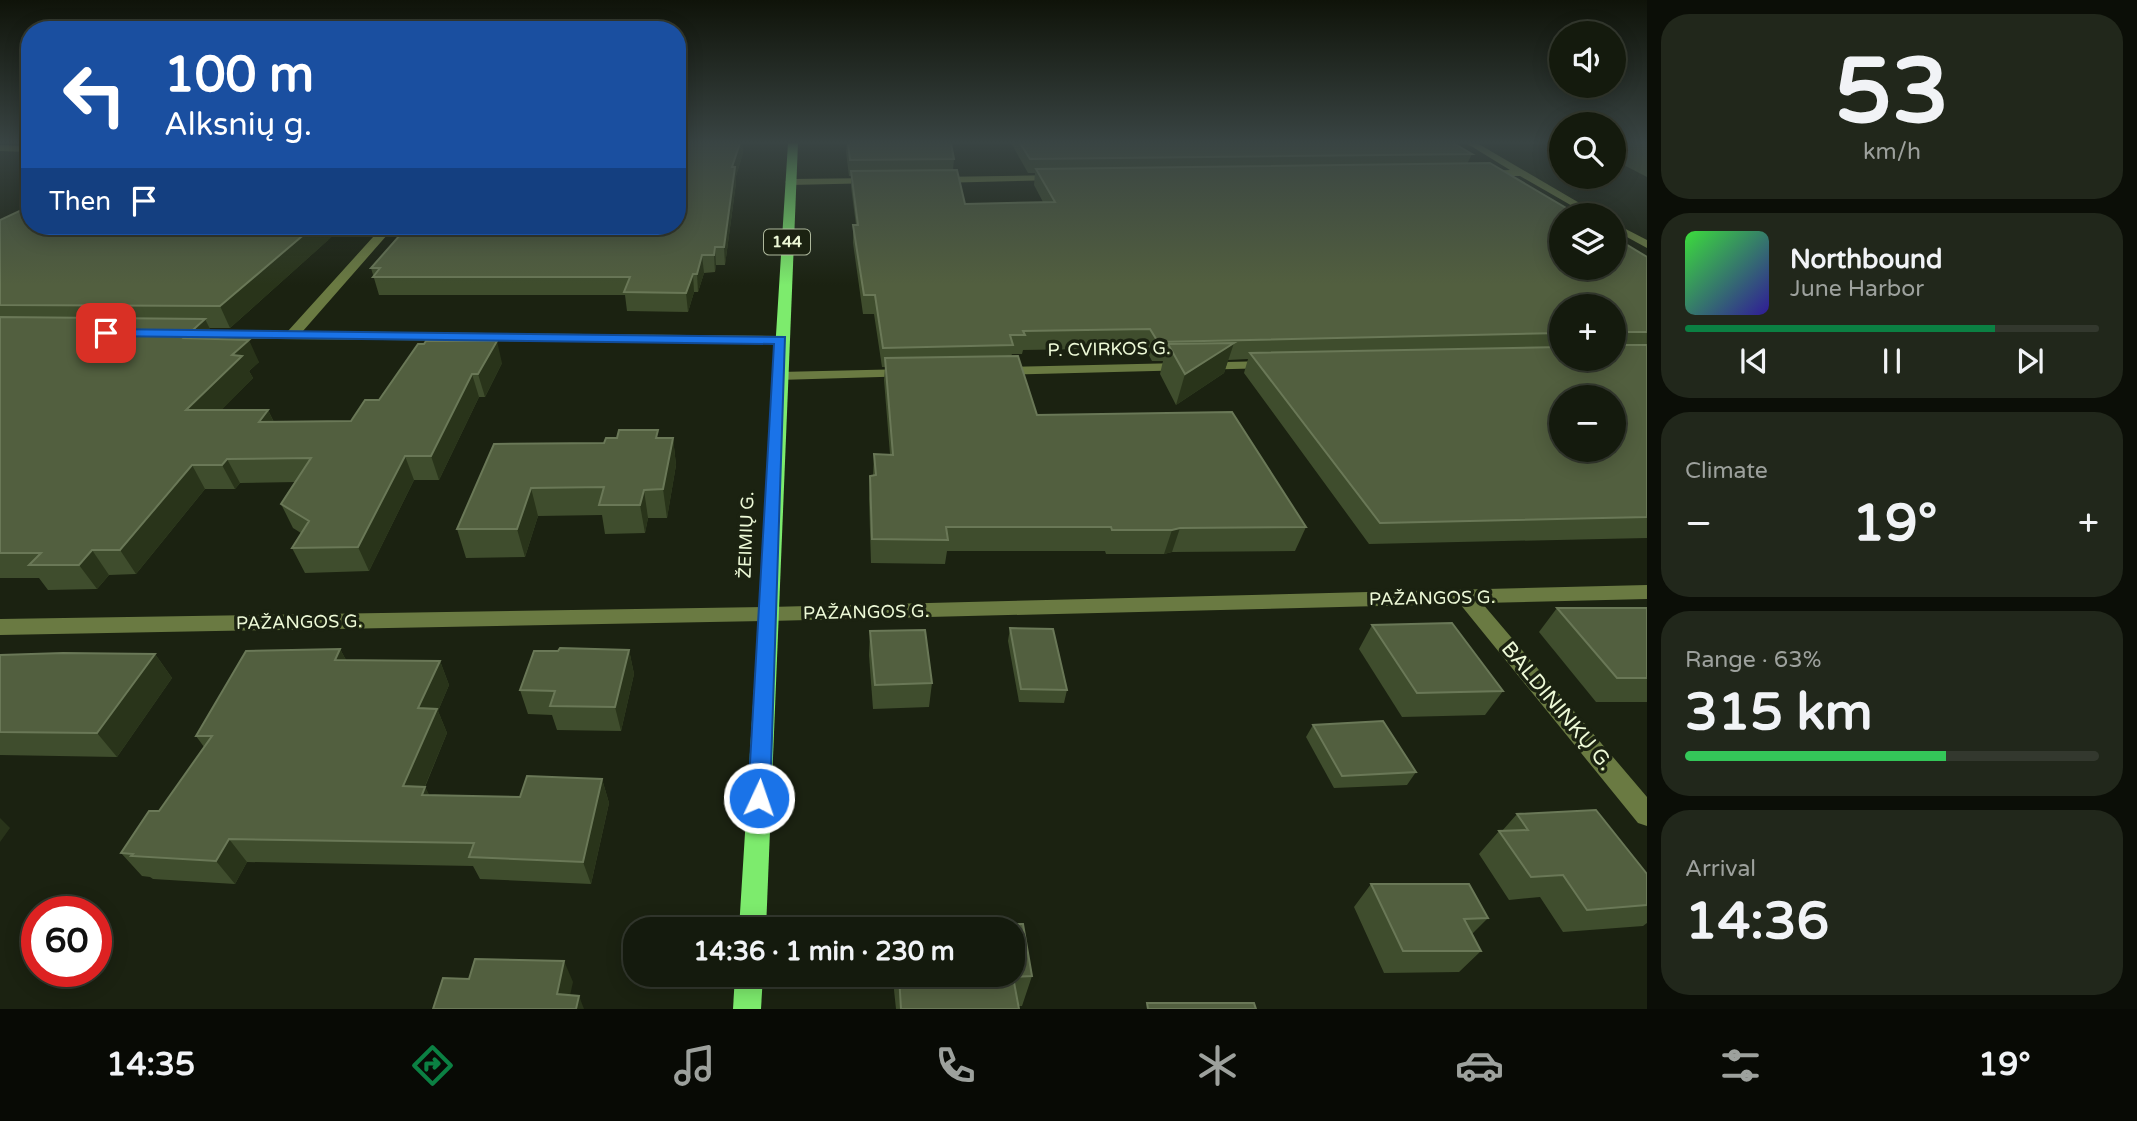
<!DOCTYPE html>
<html lang="en">
<head>
<meta charset="utf-8">
<style>
	:root { --surface:#141a0d; --page:#21271b; --text:#f1f3f6; --muted:#9da19d; --line:#33382e; --accent:#0b8043 }
	body { margin:0; font-family:"Varela Round",sans-serif; background:var(--page); color:var(--text); height:100vh; display:flex; flex-direction:column; font-size:26px; white-space:nowrap }
	* { box-sizing:border-box; margin:0 }
	p { font-size:23px; color:var(--muted) }
	.icon { flex:none; width:38px; height:38px; fill:none; stroke:currentColor; stroke-width:2; stroke-linecap:round; stroke-linejoin:round }
	.map { position:relative; flex:1; overflow:hidden }
	.side { display:flex; flex-direction:column; gap:14px; padding:14px; background:#0b0e07; width:490px }
	.side>* { flex:none }
	.top-card { position:absolute; left:21px; top:21px; width:665px; height:214px; border-radius:28px; box-shadow:0 4px 18px #0003,0 0 0 2px var(--line); background:#1a4fa0; color:#fff; overflow:hidden }
	.tools { position:absolute; left:1549px; top:21px; display:grid; gap:14px }
	.tools a { display:grid; place-items:center; width:77px; height:77px; border-radius:50%; background:var(--surface); box-shadow:0 4px 18px #0003,0 0 0 2px var(--line); font-size:35px }
	.speed { position:absolute; left:21px; top:896px; display:flex; gap:14px; font-size:35px; font-weight:700; text-align:center }
	.speed>* { display:grid; place-content:center; width:91px; height:91px; border-radius:50%; background:var(--surface); box-shadow:0 4px 18px #0003,0 0 0 2px var(--line); line-height:1 }
	.speed .limit { border:10px solid #d22; background:#fff; color:#111 }
	.pin { position:absolute; display:grid; place-items:center; width:60px; height:60px; color:#fff; margin:-30px; border-radius:14px; box-shadow:0 4px 10px #0006 }
	.me { position:absolute; width:77px; margin:-38px; rotate:3deg; stroke-linejoin:round; filter:drop-shadow(0 0 5px #0008) }
	.turn { display:flex; align-items:center; gap:24px; height:147px; padding:0 28px; font-size:32px }
	.turn .icon { width:91px; height:91px; stroke-width:2.5 }
	.turn b { display:block; font-size:49px; line-height:60px }
	.then { display:flex; align-items:center; height:66px; padding:0 28px; background:#0003; gap:14px; font-size:26px }
	.big { font-size:52px; font-weight:700; line-height:1.1 }
	.side .card { flex:1; display:flex; flex-direction:column; justify-content:center; gap:10px; min-width:0; padding:0 24px; border-radius:28px; background:var(--page) }
	.side .dial { align-items:center; gap:0 }
	.dial b { font-size:91px; line-height:1 }
	.song { display:flex; align-items:center; gap:21px }
	.cover { width:84px; height:84px; border-radius:10px; background:linear-gradient(135deg,hsl(120 70% 55%),hsl(250 70% 35%)) }
	.played { height:7px; border-radius:4px; background:linear-gradient(90deg,var(--accent) 75%,var(--line) 75%) }
	.keys { display:flex; justify-content:space-around; direction:ltr }
	.heat { display:flex; justify-content:space-between; align-items:center; font-size:38px; direction:ltr }
	.charge { height:10px; border-radius:5px; background:linear-gradient(90deg,#34c759 63%,var(--line) 0) }
	.trip { position:absolute; left:623px; top:917px; width:402px; height:70px; border-radius:28px; background:var(--surface); box-shadow:0 4px 18px #0003,0 0 0 2px var(--line); font-weight:700; line-height:70px; text-align:center }
	.dock { display:flex; height:112px; justify-content:space-around; align-items:center; background:#080a05; color:var(--muted) }
	.dock .icon { width:49px; height:49px }
	.dock .current { color:var(--accent) }
	.dock b { font-size:32px; color:var(--text) }
	main { display:flex; flex:1; min-height:0 }
	.map>svg:first-child { display:block }
	.lines { fill:none; stroke-linecap:round; stroke-linejoin:round }
	.minor { fill:#6a7a42; fill-rule:evenodd }
	.major { fill:#7deb6d; fill-rule:evenodd }
	.wall { fill:#3f4d2d; fill-rule:evenodd }
	.shaded-wall { fill:#29341a }
	.building { fill:#525f3f; stroke:#6a7857; stroke-width:2; fill-rule:evenodd }
	.route { fill:#1a73e8; stroke:#114b97; stroke-width:2 }
	.labels { text-anchor:middle; dominant-baseline:central; stroke-width:7; stroke-linejoin:round; paint-order:stroke }
	.shield { fill:#1b2211; stroke:#aeb89c; stroke-width:2 }
	.shield-label { font-size:16px; font-weight:bold; fill:#edf9d7 }
	.street-label { font-size:18px; fill:#edf9d7; stroke:#1b2211 }
	.near-street-label { font-size:21px; fill:#edf9d7; stroke:#1b2211 }
</style>
</head>
<body>
<main>
<div class="map">
<svg width="1647" height="1009" viewBox="0 0 1647 1009">
	<rect width="100%" height="100%" fill="#1b2211"/>
	<g class="lines">
		<g class="minor">
			<path d="M1466 143H1477L1600 215H1588L1520 176H1479L1478 174 1483 171 1510 170Z"/>
			<path d="M0 145 30 146V152L0 151Z"/>
			<path d="M1056 175 1060 176V180L937 183 932 180 937 177Z"/>
			<path d="M874 178 879 181 878 183 790 185 785 182 790 179Z"/>
			<path d="M1614 223 1647 240V248L1614 230Z"/>
			<path d="M383 226H395L303 331 781 336 788 340 781 344 189 338 182 334 189 330 288 331Z"/>
			<path d="M1269 361 1274 362V368L1000 375 993 371 1000 367Z"/>
			<path d="M909 369 916 373 914 376 779 380 772 376 779 372Z"/>
			<path d="M1647 585V599L1482 603 1647 797V826L1638 823 1460 604 769 621 0 635V619L769 607Z"/>
		</g>
		<g class="major">
			<path d="M788 143H798L766 929H739Z"/>
			<path d="M735 975H763L761 1009H733Z"/>
		</g>
	</g>
	<g class="wall">
		<path d="M677 143H742L743 153 736 176V183L725 265H716L715 272 704 273 698 292H694L688 312 627 311 625 295H379L371 268Z"/>
		<path d="M847 143H951L954 159 953 170 965 204 1043 202 1034 185 1035 173H1028L1011 143H1453L1472 154 1467 164 1647 257V538L1369 544 1244 373 1248 359 1228 360 1224 373 1176 405 1160 374 1163 361H1152L1145 348 1023 350 1022 354H1012L1011 356 1037 415 1306 527 1295 551 1172 552 1164 554H1106L1105 551H947L945 564 871 563 869 499 870 476 873 475 874 454H890L884 380 885 367H882L874 314H863L853 243V225H856L851 187V176H849L846 152ZM1561 306 1614 359H1561Z"/>
		<path d="M1614 143H1647V177L1614 160Z"/>
		<path d="M0 220 328 240 230 328H209L215 339 259 362 249 371 253 378 221 410H268L274 422 351 421 379 400 502 363 485 397H479L439 480H414L369 571 305 573 292 548 301 533 293 528 281 504 296 482 240 483 235 489H205L136 574 109 575 97 589 48 590 39 578H0Z"/>
		<path d="M659 438H673L676 465 667 518H648L645 533 605 534 602 515 538 516 525 557 466 558 457 529 604 443Z"/>
		<path d="M1557 608H1647V702H1596L1539 632Z"/>
		<path d="M1372 625 1503 691 1485 715 1402 717 1359 649Z"/>
		<path d="M1010 628 1067 690 1064 703 1019 702 1008 641Z"/>
		<path d="M870 631 932 683 929 707 873 709 869 655Z"/>
		<path d="M340 649 346 660 440 661 449 685 438 711 447 733 425 787 429 795 520 797 602 779 609 803 591 884 480 879 473 866 247 862 235 884 153 879 150 877 142 876 121 853 159 811 204 747 196 736Z"/>
		<path d="M629 650 634 674 621 731 557 730 552 715 528 714 520 690 558 651Z"/>
		<path d="M155 654 172 678 117 757 0 755V655Z"/>
		<path d="M1313 725 1416 772 1407 785 1334 788 1306 737Z"/>
		<path d="M1517 814 1647 874V923L1643 926 1563 932 1540 897 1509 900 1479 854 1499 831H1502Z"/>
		<path d="M1371 884 1488 918 1472 934 1481 951 1459 972 1384 973 1354 907Z"/>
		<path d="M925 924H1023L1032 976 1022 1006H1018L1019 1009H896L894 990 896 975H1013V929H924Z"/>
	</g>
	<g class="shaded-wall">
		<path d="M738 143H742L743 153 736 176V183L725 265 724 247 732 167Z"/>
		<path d="M314 226H344L230 328 220 306Z"/>
		<path d="M715 247 716 265 715 272 714 255Z"/>
		<path d="M702 255 704 273 698 292 697 274Z"/>
		<path d="M693 274 694 292 688 312 686 293Z"/>
		<path d="M205 319 216 341 184 338Z"/>
		<path d="M249 340 259 362 249 371 253 378 199 433 186 410 232 355Z"/>
		<path d="M497 341 502 363 485 397 478 374Z"/>
		<path d="M1234 343 1224 373 1176 405 1185 374Z"/>
		<path d="M472 374 479 397 439 480 431 456Z"/>
		<path d="M268 410 279 433 259 422Z"/>
		<path d="M673 438 676 465 667 518 663 489Z"/>
		<path d="M405 456 414 480 369 571 358 547Z"/>
		<path d="M227 459 240 483 235 489 222 465Z"/>
		<path d="M192 465 205 489 136 574 120 550Z"/>
		<path d="M531 488 538 516 525 557 517 529Z"/>
		<path d="M644 490 648 518 645 533 640 505Z"/>
		<path d="M1180 528 1172 552 1164 554 1172 530Z"/>
		<path d="M92 550 109 575 97 589 79 565Z"/>
		<path d="M340 649 353 673 335 660Z"/>
		<path d="M629 650 634 674 621 731 615 707Z"/>
		<path d="M155 654 172 678 117 757 97 733Z"/>
		<path d="M440 661 449 685 438 711 447 733 415 810 403 786 418 708Z"/>
		<path d="M602 779 609 803 591 884 583 862Z"/>
		<path d="M425 787 437 810 422 795Z"/>
		<path d="M0 818 10 828 0 842Z"/>
		<path d="M229 839 247 862 235 884 216 861Z"/>
		<path d="M564 961 573 982 567 1009 557 994Z"/>
		<path d="M579 996 584 1009H576Z"/>
	</g>
	<g class="building">
		<path d="M677 143H740L732 167H735L724 247H715L714 255H702L697 274H693L686 293 624 292 630 277H373L380 268H371L408 226H677Z"/>
		<path d="M848 143H951L954 159 850 160Z"/>
		<path d="M1020 143H1453L1472 154 1030 159Z"/>
		<path d="M1490 163 1578 215H1561V268H1614V237L1647 257V332H1626L1617 340 1625 345H1647V517L1380 523 1250 353 1561 347V359H1614V306H1561V333L1158 342 1150 329 1023 331 1025 335H1010L1013 345 883 348 875 295H864L853 225H858L851 171 957 170 965 204 1055 202 1036 169ZM1561 397H1614V450H1561Z"/>
		<path d="M30 206V226H314L220 306 0 305V220Z"/>
		<path d="M0 317 205 319 184 338 249 340 232 355 242 356 186 410H268L259 422 351 421 365 400H379L418 344H424L426 341H497L478 374H472L431 456H405L358 547 292 548 309 521 281 504 311 458 227 459 222 465H192L120 550H92L79 565H29L41 553H0Z"/>
		<path d="M1234 343 1185 374 1168 344Z"/>
		<path d="M1018 356 1037 415 1232 412 1306 527 1180 528 1172 530H1112L1111 527H946L948 540 872 539 870 476 876 475 874 454 893 455 885 358Z"/>
		<path d="M619 430H658L656 438H673L663 489 644 490 640 505H599L604 487 531 488 517 529H457L494 444 604 443 606 438H617Z"/>
		<path d="M1557 608H1647V678H1617Z"/>
		<path d="M1452 623 1503 691 1417 693 1372 625Z"/>
		<path d="M1010 628 1053 629 1067 690 1021 689Z"/>
		<path d="M925 630 932 683 875 685 870 631Z"/>
		<path d="M560 648 629 650 615 707 550 706 555 691 520 690 534 651H558Z"/>
		<path d="M340 649 335 660 440 661 418 708 437 709 403 786 425 787 422 795 520 797 527 776 602 779 583 862 469 857 474 843 229 839 216 861 131 856 133 854 121 853 149 811H159L212 736H196L246 651Z"/>
		<path d="M63 653 155 654 97 733 0 732V655Z"/>
		<path d="M1383 721 1416 772 1342 776 1313 725Z"/>
		<path d="M1596 810 1647 874V905L1587 910 1563 875 1531 877 1499 831 1528 830 1517 814Z"/>
		<path d="M1371 884H1469L1488 918 1464 919 1481 951H1403Z"/>
		<path d="M925 924H1023L1032 976 1013 977 1019 1009H901L899 975H1013V929H925Z"/>
		<path d="M475 959 564 961 557 994 579 996 576 1009H433L443 978 469 979Z"/>
		<path d="M1147 1003H1254L1256 1009H1148Z"/>
	</g>
	<linearGradient id="sky" x2="0" y2="1"><stop stop-color="#0f1309"/><stop offset="0.5" stop-color="#394443"/><stop offset="1" stop-color="#394443" stop-opacity="0"/></linearGradient>
	<rect width="1647" height="285" fill="url(#sky)"/>
	<path class="route" d="M106 329 785 337 770 798 767 805 759 808 751 805 748 798 774 344 101 336V331Z"/>
	<g class="labels">
		<rect class="shield" x="764" y="229.5" width="46" height="25" rx="5"/>
		<g class="shield-label">
			<text x="787" y="242">144</text>
		</g>
		<g class="street-label">
			<text transform="translate(1109 349) rotate(-1)">P. CVIRKOS G.</text>
			<text transform="translate(746 535) rotate(-88)">ŽEIMIŲ G.</text>
			<text transform="translate(1432 598) rotate(-1)">PAŽANGOS G.</text>
			<text transform="translate(866 612) rotate(-1)">PAŽANGOS G.</text>
			<text transform="translate(299 622) rotate(-1)">PAŽANGOS G.</text>
		</g>
		<g class="near-street-label">
			<text transform="translate(1557 706) rotate(50)">BALDININKŲ G.</text>
		</g>
	</g>
</svg>
<div class="tools">
<a><svg class="icon" aria-label="sound" viewBox="0 0 24 24"><path d="M4 9h4l5-4v14l-5-4H4zM17 9q2 3 0 6"/></svg></a>
<a><svg class="icon" aria-label="search" viewBox="0 0 24 24"><circle cx="10" cy="10" r="6"/><path d="M15 15l6 6"/></svg></a>
<a><svg class="icon" aria-label="layers" viewBox="0 0 24 24"><path d="M12 4l9 5-9 5-9-5zM3 14l9 5 9-5"/></svg></a>
<a>+</a>
<a>−</a>
</div>
<div class="speed"><div class="limit">60</div></div>
<div class="pin" style="left:106px;top:333px;background:#d93025"><svg class="icon" aria-label="arrive" viewBox="0 0 24 24"><path d="M6 21V4h12l-3 4 3 4H6"/></svg></div>
<svg class="me" style="left:759px;top:798px" viewBox="-20 -20 40 40"><circle r="17" fill="#1a73e8" stroke="#fff" stroke-width="3"/><path d="M0-11L8 9 0 5-8 9z" fill="#fff"/></svg>
<div class="trip">14:36 · 1 min · 230 m</div>
<div class="top-card">
<div class="turn"><svg class="icon" aria-label="left" viewBox="0 0 24 24"><path d="M17 20v-9H6M10 6l-5 5 5 5"/></svg><div><b>100 m</b>Alksnių g.</div></div>
<div class="then">Then<svg class="icon" aria-label="arrive" viewBox="0 0 24 24"><path d="M6 21V4h12l-3 4 3 4H6"/></svg></div>
</div>
</div>
<section class="side">
<div class="card dial"><b>53</b><p>km/h</p></div>
<div class="card">
<div class="song"><i class="cover"></i><div><b>Northbound</b><p>June Harbor</p></div></div>
<div class="played"></div>
<div class="keys"><svg class="icon" aria-label="previous" viewBox="0 0 24 24"><path d="M18 5L8 12l10 7zM5 5v14"/></svg><svg class="icon" aria-label="pause" viewBox="0 0 24 24"><path d="M8 5v14M16 5v14"/></svg><svg class="icon" aria-label="next" viewBox="0 0 24 24"><path d="M6 5l10 7-10 7zM19 5v14"/></svg></div>
</div>
<div class="card"><p>Climate</p>
<div class="heat"><a>−</a><b class="big">19°</b><a>+</a></div>
</div>
<div class="card"><p>Range · 63%</p><b class="big">315 km</b><div class="charge"></div></div>
<div class="card"><p>Arrival</p><b class="big">14:36</b></div>
</section>
</main>
<nav class="dock">
<b>14:35</b>
<svg class="icon current" aria-label="directions" viewBox="0 0 24 24"><path d="M12 3l9 9-9 9-9-9zM9 14v-3h6M13 9l2 2-2 2"/></svg>
<svg class="icon" aria-label="music" viewBox="0 0 24 24"><path d="M9 18V5l10-2v13"/><circle cx="6" cy="18" r="3"/><circle cx="16" cy="16" r="3"/></svg>
<svg class="icon" aria-label="phone" viewBox="0 0 24 24"><path d="M5 4h4l2 5-3 2q2 4 5 5l2-3 5 2v4C11 20 4 13 5 4z"/></svg>
<svg class="icon" aria-label="climate" viewBox="0 0 24 24"><path d="M12 3v18M4 7l16 10M4 17L20 7"/></svg>
<svg class="icon" aria-label="car" viewBox="0 0 24 24"><path d="M5 17H2v-5l4-1 3-4h7l3 4 3 1v5h-3M9 17h6M6 11h13"/><circle cx="7" cy="17" r="2"/><circle cx="17" cy="17" r="2"/></svg>
<svg class="icon" aria-label="filters" viewBox="0 0 24 24"><path d="M4 7h16M4 17h16"/><circle cx="9" cy="7" r="2"/><circle cx="15" cy="17" r="2"/></svg>
<b>19°</b>
</nav>
</body>
</html>
